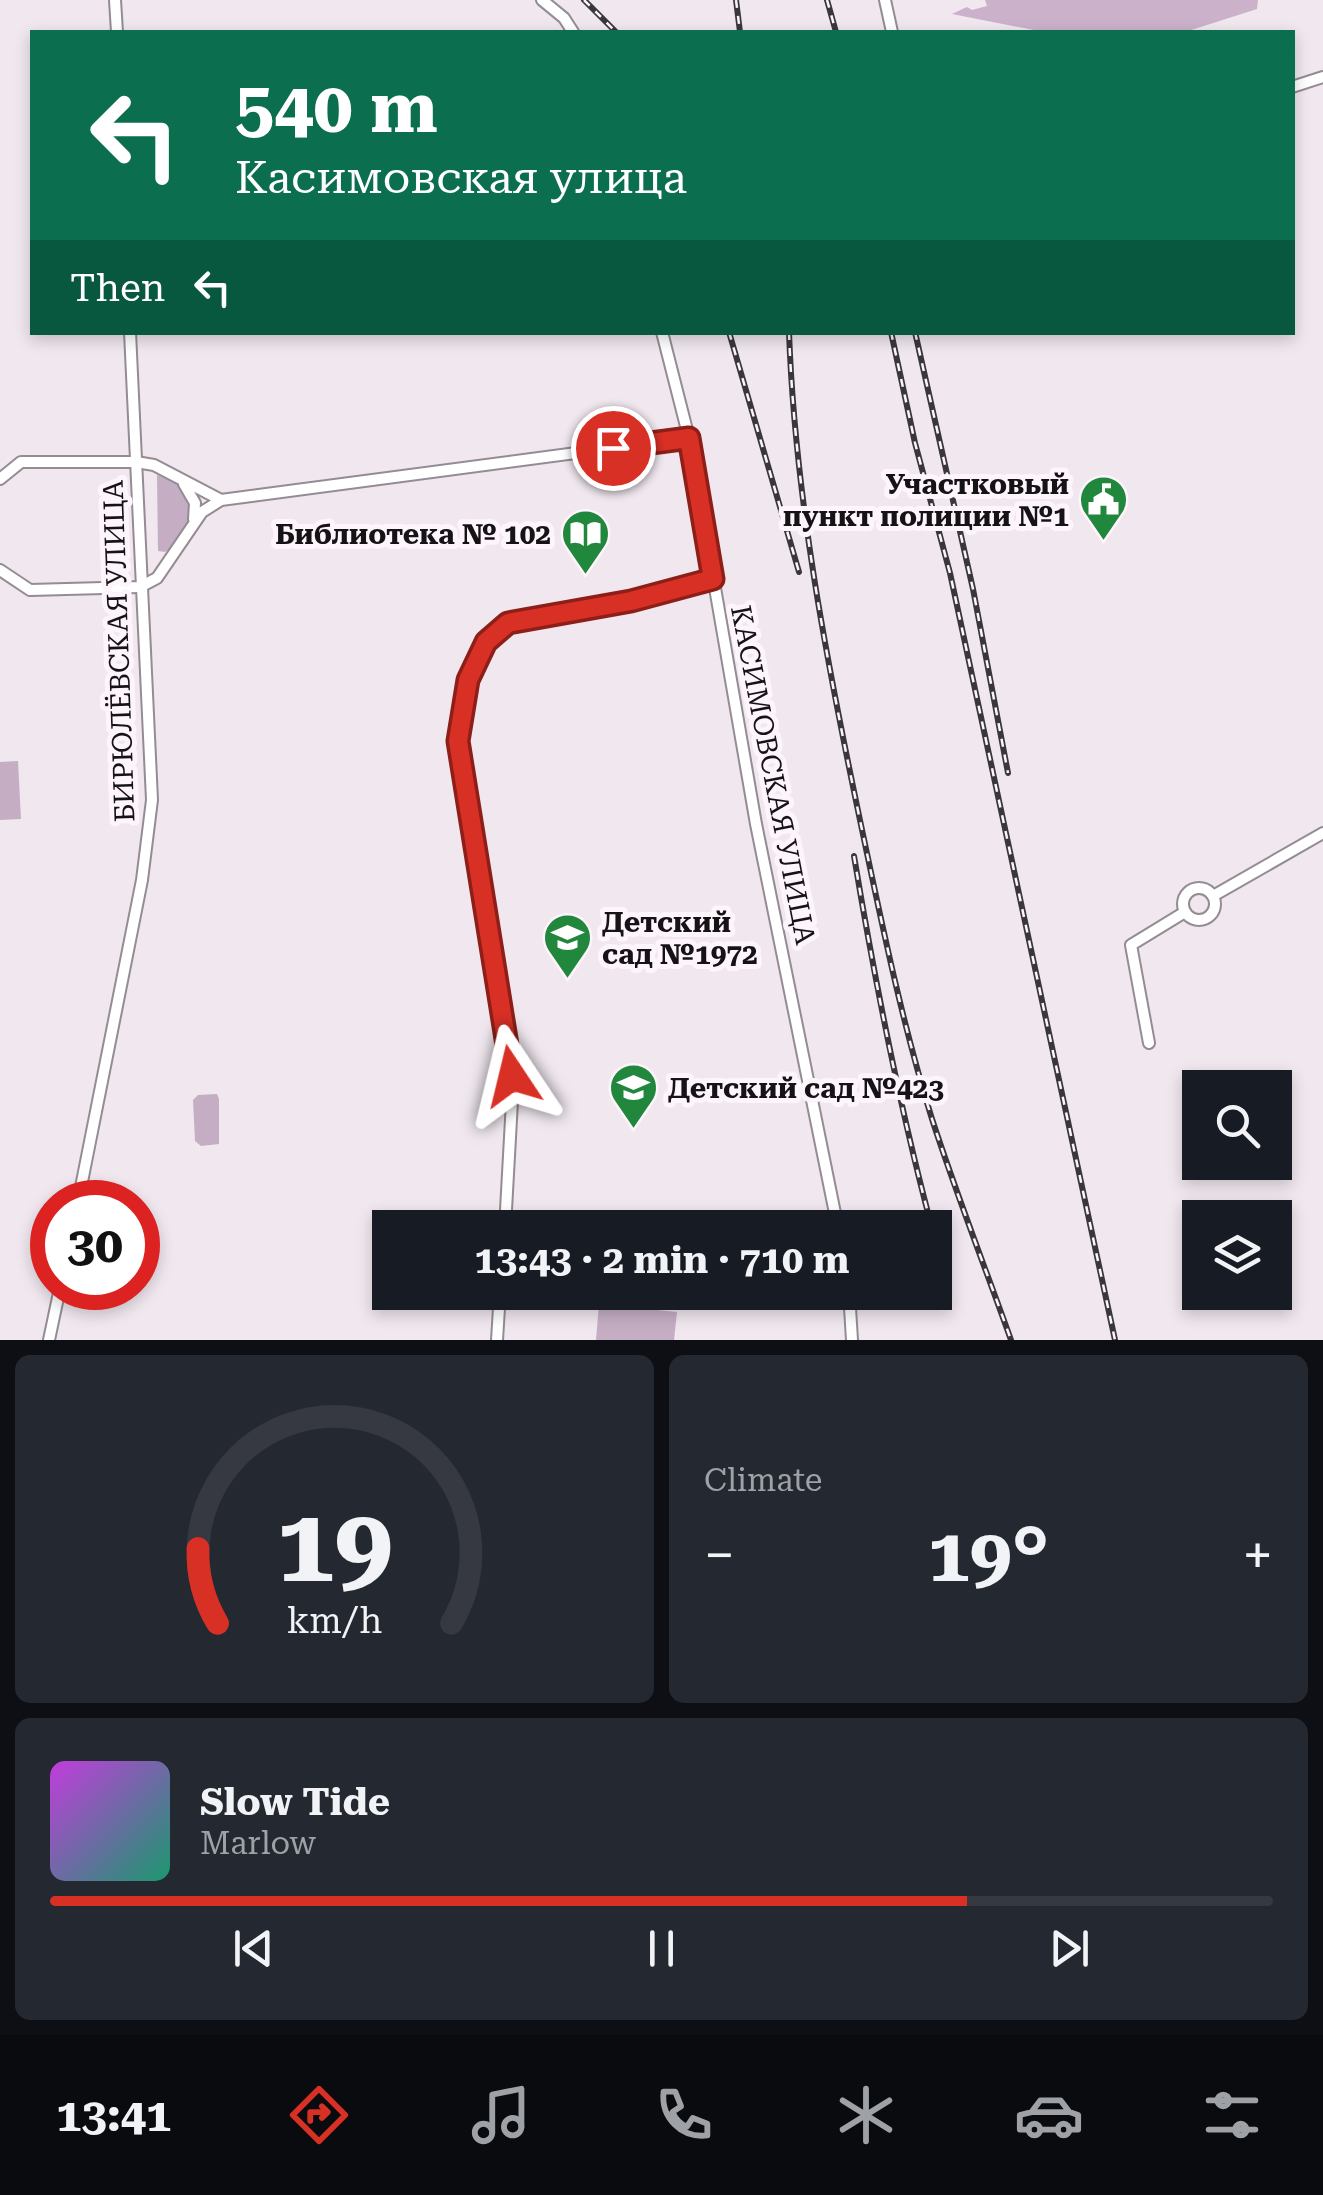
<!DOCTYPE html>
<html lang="en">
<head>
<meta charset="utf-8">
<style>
	:root { --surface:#171b24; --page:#242831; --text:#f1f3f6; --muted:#9ea1a6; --line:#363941; --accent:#d93025 }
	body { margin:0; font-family:"Roboto Serif",serif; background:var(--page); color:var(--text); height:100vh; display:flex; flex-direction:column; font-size:38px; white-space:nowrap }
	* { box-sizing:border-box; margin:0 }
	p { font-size:32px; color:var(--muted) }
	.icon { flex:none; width:55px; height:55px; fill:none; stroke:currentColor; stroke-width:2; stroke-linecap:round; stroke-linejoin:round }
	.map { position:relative; height:1340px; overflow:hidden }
	.sheet { display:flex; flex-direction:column; gap:15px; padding:15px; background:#0d0f14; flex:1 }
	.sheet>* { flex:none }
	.guide { position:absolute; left:30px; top:30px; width:1265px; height:305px; border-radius:0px; box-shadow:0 5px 15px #0003; background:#0b6e4f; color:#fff; overflow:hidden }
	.fabs { position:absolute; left:1182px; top:1070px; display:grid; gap:20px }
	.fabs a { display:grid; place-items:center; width:110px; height:110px; border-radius:0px; background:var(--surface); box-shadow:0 5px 15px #0003; font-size:50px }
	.speed { position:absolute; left:30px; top:1180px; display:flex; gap:20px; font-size:50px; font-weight:700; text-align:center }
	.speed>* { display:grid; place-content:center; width:130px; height:130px; border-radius:50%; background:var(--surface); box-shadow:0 5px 15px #0003; line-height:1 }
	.speed .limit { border:15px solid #d22; background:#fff; color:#111 }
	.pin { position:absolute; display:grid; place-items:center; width:85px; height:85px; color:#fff; margin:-42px; border:5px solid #fff; border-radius:50%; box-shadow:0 2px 10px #0007 }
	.me { position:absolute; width:110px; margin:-55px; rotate:350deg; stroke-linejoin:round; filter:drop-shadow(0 0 8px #0008) }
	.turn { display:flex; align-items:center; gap:35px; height:210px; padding:0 40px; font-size:45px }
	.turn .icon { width:130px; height:130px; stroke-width:2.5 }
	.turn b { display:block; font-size:70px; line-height:85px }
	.then { display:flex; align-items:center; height:95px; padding:0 40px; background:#0003; gap:20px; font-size:38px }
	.big { font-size:75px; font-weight:700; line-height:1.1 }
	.sheet .card { flex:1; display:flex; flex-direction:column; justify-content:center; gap:15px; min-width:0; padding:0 35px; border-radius:15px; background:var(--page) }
	.sheet .dial { align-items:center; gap:0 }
	.dial svg { height:260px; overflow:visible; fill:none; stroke:var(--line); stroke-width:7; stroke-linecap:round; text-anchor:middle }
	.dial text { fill:var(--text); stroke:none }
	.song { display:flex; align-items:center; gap:30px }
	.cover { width:120px; height:120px; border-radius:15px; background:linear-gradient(135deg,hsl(290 70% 55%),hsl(160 70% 35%)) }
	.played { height:10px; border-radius:5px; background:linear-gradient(90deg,var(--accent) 75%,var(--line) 75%) }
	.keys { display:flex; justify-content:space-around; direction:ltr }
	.heat { display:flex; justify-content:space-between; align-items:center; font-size:55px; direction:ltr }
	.sheet .tiles { flex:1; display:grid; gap:15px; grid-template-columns:1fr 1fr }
	.card:last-child { grid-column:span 2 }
	.trip { position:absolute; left:372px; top:1210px; width:580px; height:100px; border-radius:0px; background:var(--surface); box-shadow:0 5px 15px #0003; font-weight:700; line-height:100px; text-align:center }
	.tab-bar { display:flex; height:160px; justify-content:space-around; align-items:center; background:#090b0e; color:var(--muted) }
	.tab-bar .icon { width:70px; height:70px }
	.tab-bar .selected { color:var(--accent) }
	.tab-bar b { font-size:45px; color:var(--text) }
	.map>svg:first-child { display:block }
	.green { fill:#c5aec4 }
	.forest { fill:#cbb1ca }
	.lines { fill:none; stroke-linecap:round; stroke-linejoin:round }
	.minor-casing { stroke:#948c93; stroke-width:14 }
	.minor { stroke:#fff; stroke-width:10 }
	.rail-casing { stroke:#3a373a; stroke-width:6 }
	.rail { stroke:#fdf4fc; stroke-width:2.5; stroke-dasharray:8; stroke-linecap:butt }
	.route-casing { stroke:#8d1f18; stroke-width:25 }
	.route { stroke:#d93025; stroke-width:18 }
	.labels { text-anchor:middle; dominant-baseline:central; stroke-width:10; stroke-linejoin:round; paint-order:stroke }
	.poi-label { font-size:28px; font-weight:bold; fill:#151315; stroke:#fdf4fc; text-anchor:end }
	.street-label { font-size:28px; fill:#151315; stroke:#fdf4fc }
</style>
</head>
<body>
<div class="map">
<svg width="1323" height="1340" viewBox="0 0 1323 1340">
	<rect width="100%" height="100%" fill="#f0e7ef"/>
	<g class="green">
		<path d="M157 475C201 487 202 531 165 552L158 551Z"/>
		<path d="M18 761 21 819 0 820V762Z"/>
		<path d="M198 1095 217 1094 219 1099V1144L201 1146 195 1141 193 1100Z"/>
		<path d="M599 1304 677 1312 674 1340H596Z"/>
	</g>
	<path class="forest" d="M985 0H1258L1257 9 1185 32H1044L952 14 967 7 972 10 987 6Z"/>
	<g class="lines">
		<defs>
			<g id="minor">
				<path d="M115 0 117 32"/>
				<path d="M542 0 564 18 573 32"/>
				<path d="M885 0 892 32"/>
				<path d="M1292 87 1323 77"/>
				<path d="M662 332 689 438 756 824 838 1228"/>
				<path d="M0 479 21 462H136L154 465 221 500"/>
				<path d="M184 484 195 503 194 519"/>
				<path d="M0 570 30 590 140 587 157 578 202 512 221 500 689 438"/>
				<circle cx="1199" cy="904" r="16"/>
				<path d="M1213 896 1323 833"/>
				<path d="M1149 1043 1131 945 1185 912"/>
				<path d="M78 1202 142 880 152 800 130 332"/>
				<path d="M505 1228 513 1083 458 741 467 680 486 642 508 623 631 601 713 579"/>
				<path d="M849 1292 852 1340"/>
				<path d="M49 1340 60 1288"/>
				<path d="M497 1340 500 1292"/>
			</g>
		</defs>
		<use href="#minor" class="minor-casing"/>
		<use href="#minor" class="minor"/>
		<defs>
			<g id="rail">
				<path d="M584 0 616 32"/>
				<path d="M736 0 740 32"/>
				<path d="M827 0 836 32"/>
				<path d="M729 332 799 572"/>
				<path d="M789 332C795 499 827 663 861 825 882 924 902 1023 932 1119 956 1193 985 1267 1011 1340"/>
				<path d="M891 332 915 443 950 573 1115 1340"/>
				<path d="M915 332 973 589 1008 773"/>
				<path d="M854 856C875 982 899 1105 932 1228"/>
			</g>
		</defs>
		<use href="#rail" class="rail-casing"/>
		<use href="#rail" class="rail"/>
	</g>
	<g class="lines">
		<defs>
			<path id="route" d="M512 1076 458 741 468 680 486 642 508 623 631 601 713 579 689 438 613 448"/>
		</defs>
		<use href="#route" class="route-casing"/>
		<use href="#route" class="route"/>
	</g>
	<defs>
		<symbol id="civic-pin" viewBox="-11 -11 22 30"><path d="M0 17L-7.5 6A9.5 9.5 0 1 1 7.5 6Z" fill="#20873c" stroke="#fdf4fc"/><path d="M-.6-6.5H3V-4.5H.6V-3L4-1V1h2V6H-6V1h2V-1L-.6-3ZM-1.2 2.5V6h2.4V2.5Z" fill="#fff"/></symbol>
		<symbol id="library-pin" viewBox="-11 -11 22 30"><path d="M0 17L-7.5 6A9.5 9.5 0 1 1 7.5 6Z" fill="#20873c" stroke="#fdf4fc"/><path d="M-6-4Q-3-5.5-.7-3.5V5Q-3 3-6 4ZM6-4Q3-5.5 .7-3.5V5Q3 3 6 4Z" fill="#fff"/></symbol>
		<symbol id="school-pin" viewBox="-11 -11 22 30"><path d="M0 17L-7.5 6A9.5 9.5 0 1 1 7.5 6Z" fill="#20873c" stroke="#fdf4fc"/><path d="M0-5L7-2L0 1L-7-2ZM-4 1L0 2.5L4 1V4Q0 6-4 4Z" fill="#fff"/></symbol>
	</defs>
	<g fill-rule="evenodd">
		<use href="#civic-pin" x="1076" y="472" width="55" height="75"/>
		<use href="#library-pin" x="558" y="506" width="55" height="75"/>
		<use href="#school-pin" x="540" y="910" width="55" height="75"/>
		<use href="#school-pin" x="606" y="1060" width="55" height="75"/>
	</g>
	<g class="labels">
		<g class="poi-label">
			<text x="1069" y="484">Участковый<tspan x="1069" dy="32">пункт полиции №1</tspan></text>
			<text x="551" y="534">Библиотека № 102</text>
			<text x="602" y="922" text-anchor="start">Детский<tspan x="602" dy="32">сад №1972</tspan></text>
			<text x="668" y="1088" text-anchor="start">Детский сад №423</text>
		</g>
		<g class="street-label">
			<text transform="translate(119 651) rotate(-92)">БИРЮЛЁВСКАЯ УЛИЦА</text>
			<text transform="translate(773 775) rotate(79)">КАСИМОВСКАЯ УЛИЦА</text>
		</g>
	</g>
</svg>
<div class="fabs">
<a><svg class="icon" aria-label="search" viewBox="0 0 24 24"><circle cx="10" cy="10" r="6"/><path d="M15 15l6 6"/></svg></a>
<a><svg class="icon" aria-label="layers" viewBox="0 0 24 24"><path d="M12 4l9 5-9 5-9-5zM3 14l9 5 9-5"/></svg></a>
</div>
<div class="speed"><div class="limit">30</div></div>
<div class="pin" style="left:613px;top:448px;background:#d93025"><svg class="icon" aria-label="arrive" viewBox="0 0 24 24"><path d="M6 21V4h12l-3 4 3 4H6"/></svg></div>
<svg class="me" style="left:512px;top:1076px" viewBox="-20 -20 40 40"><path d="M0-17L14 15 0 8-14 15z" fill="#d93025" stroke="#fff" stroke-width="4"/></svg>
<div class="trip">13:43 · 2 min · 710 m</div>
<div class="guide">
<div class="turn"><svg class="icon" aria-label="left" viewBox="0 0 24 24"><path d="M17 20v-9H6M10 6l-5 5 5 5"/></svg><div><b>540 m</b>Касимовская улица</div></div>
<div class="then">Then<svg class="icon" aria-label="left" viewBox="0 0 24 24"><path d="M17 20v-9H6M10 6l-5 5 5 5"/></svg></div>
</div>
</div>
<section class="sheet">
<div class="tiles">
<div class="card dial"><svg viewBox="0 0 100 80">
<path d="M14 69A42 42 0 1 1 86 69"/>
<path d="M14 69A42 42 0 0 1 8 46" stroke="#d93025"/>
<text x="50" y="56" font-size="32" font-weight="700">19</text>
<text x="50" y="72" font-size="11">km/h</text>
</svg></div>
<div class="card"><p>Climate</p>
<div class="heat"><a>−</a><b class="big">19°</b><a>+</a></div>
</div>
<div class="card">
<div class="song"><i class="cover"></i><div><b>Slow Tide</b><p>Marlow</p></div></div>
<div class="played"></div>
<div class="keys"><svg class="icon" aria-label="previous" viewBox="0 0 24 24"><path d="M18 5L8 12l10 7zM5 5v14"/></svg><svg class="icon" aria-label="pause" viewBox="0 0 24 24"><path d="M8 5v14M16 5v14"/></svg><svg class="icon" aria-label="next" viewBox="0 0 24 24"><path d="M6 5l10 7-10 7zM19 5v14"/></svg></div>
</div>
</div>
</section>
<nav class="tab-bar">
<b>13:41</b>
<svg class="icon selected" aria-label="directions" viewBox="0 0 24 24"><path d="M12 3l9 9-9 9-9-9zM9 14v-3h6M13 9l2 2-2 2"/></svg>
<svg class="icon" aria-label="music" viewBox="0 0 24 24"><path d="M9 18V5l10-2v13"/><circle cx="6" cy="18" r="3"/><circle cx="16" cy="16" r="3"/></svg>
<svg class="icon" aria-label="phone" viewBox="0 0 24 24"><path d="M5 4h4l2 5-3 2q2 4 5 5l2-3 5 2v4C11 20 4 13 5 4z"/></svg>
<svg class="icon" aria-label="climate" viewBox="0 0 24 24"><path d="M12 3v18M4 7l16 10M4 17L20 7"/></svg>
<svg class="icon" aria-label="car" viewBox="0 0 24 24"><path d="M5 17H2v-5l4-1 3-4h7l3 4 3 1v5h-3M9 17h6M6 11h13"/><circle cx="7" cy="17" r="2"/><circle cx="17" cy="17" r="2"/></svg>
<svg class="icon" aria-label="filters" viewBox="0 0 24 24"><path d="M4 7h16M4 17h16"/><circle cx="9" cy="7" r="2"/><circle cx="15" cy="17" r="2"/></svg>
</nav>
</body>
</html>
